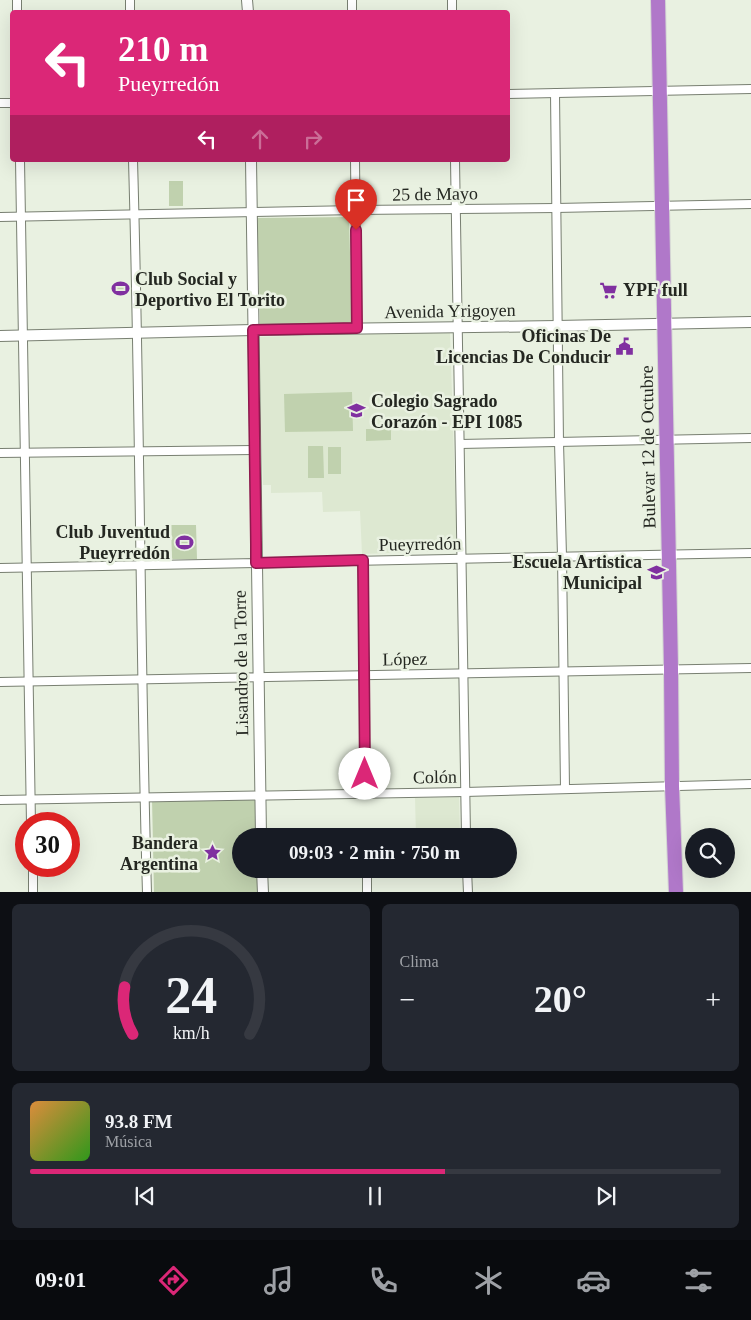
<!DOCTYPE html>
<html lang="es">
<head>
<meta charset="utf-8">
<style>
	:root { --surface:#171b24; --page:#242831; --text:#f1f3f6; --muted:#9ea1a6; --line:#363941; --accent:#db2777 }
	body { margin:0; font-family:Georgia,serif; background:var(--page); color:var(--text); height:100vh; display:flex; flex-direction:column; font-size:19px; white-space:nowrap }
	* { box-sizing:border-box; margin:0 }
	p { font-size:16px; color:var(--muted) }
	.icon { flex:none; width:28px; height:28px; fill:none; stroke:currentColor; stroke-width:2; stroke-linecap:round; stroke-linejoin:round }
	.map { position:relative; height:892px; overflow:hidden }
	.details { display:flex; flex-direction:column; gap:12px; padding:12px; background:#0d0f14; flex:1 }
	.details>* { flex:none }
	.banner { position:absolute; left:10px; top:10px; width:500px; height:152px; border-radius:5px; box-shadow:0 5px 20px #0002; background:#db2777; color:#fff; overflow:hidden }
	.controls { position:absolute; left:685px; top:828px; display:grid; gap:10px }
	.controls a { display:grid; place-items:center; width:50px; height:50px; border-radius:50%; background:var(--surface); box-shadow:0 5px 20px #0002; font-size:25px }
	.speed { position:absolute; left:15px; top:812px; display:flex; gap:10px; font-size:25px; font-weight:700; text-align:center }
	.speed>* { display:grid; place-content:center; width:65px; height:65px; border-radius:50%; background:var(--surface); box-shadow:0 5px 20px #0002; line-height:1 }
	.speed .limit { border:8px solid #d22; background:#fff; color:#111 }
	.pin { position:absolute; display:grid; place-items:center; width:42px; height:42px; color:#fff; margin:-51px -21px; border-radius:50% 50% 50% 0; rotate:-45deg; box-shadow:0 0 5px #0007 }
	.pin .icon { rotate:45deg }
	.me { position:absolute; width:55px; margin:-28px; rotate:0deg; stroke-linejoin:round; filter:drop-shadow(0 0 4px #0008) }
	.turn { display:flex; align-items:center; gap:18px; height:105px; padding:0 25px; font-size:22px }
	.turn .icon { width:65px; height:65px; stroke-width:2.5 }
	.turn b { display:block; font-size:35px; line-height:42px }
	.lanes { display:flex; align-items:center; height:48px; padding:0 25px; background:#0003; justify-content:center; gap:25px; direction:ltr }
	.lanes .off { opacity:.35 }
	.big { font-size:38px; font-weight:800; line-height:1.1 }
	.details .widget { flex:1; display:flex; flex-direction:column; justify-content:center; gap:8px; min-width:0; padding:0 18px; border-radius:8px; background:var(--page) }
	.details .dial { align-items:center; gap:0 }
	.dial svg { height:130px; overflow:visible; fill:none; stroke:var(--line); stroke-width:7; stroke-linecap:round; text-anchor:middle }
	.dial text { fill:var(--text); stroke:none }
	.song { display:flex; align-items:center; gap:15px }
	.cover { width:60px; height:60px; border-radius:8px; background:linear-gradient(135deg,hsl(30 70% 55%),hsl(110 70% 35%)) }
	.played { height:5px; border-radius:2px; background:linear-gradient(90deg,var(--accent) 60%,var(--line) 60%) }
	.keys { display:flex; justify-content:space-around; direction:ltr }
	.heat { display:flex; justify-content:space-between; align-items:center; font-size:28px; direction:ltr }
	.details .tiles { flex:1; display:grid; gap:12px; grid-template-columns:1fr 1fr }
	.widget:last-child { grid-column:span 2 }
	.trip { position:absolute; left:232px; top:828px; width:285px; height:50px; border-radius:25px; background:var(--surface); box-shadow:0 5px 20px #0002; font-weight:800; line-height:50px; text-align:center }
	.menu { display:flex; height:80px; justify-content:space-around; align-items:center; background:#090b0e; color:var(--muted) }
	.menu .icon { width:35px; height:35px }
	.menu .on { color:var(--accent) }
	.menu b { font-size:22px; color:var(--text) }
	.map>svg:first-child { display:block }
	.built { fill:#dde8d1 }
	.green { fill:#c0d1ae }
	.lines { fill:none; stroke-linecap:round; stroke-linejoin:round }
	.street-casing { stroke:#787f71; stroke-width:10 }
	.secondary-casing { stroke:#787f71; stroke-width:12 }
	.highway-casing { stroke:#d3d4d3; stroke-width:16 }
	.street { stroke:#fff; stroke-width:8 }
	.secondary { stroke:#fff; stroke-width:10 }
	.highway { stroke:#b078c9; stroke-width:14 }
	.route-casing { stroke:#8e194d; stroke-width:12 }
	.route { stroke:#db2777; stroke-width:9 }
	.labels { text-anchor:middle; dominant-baseline:central; stroke-width:5; stroke-linejoin:round; paint-order:stroke }
	.street-label { font-size:18px; fill:#242721; stroke:#e9f1e1 }
	.poi-label { font-size:18px; font-weight:bold; fill:#242721; stroke:#e9f1e1; text-anchor:end }
</style>
</head>
<body>
<div class="map">
<svg width="751" height="893" viewBox="0 0 751 893">
	<rect width="100%" height="100%" fill="#e9f1e1"/>
	<g class="built">
		<path d="M450 332 457 551 362 554 360 511 323 512 322 492 271 493V485H263L258 337Z"/>
		<path d="M459 797 460 836H416L415 798Z"/>
	</g>
	<g class="green">
		<rect x="169" y="181" width="14" height="25"/>
		<path d="M349 217 352 323 260 324 257 218Z"/>
		<path d="M129 284V293H114V285Z"/>
		<path d="M352 392 353 431 285 432 284 394Z"/>
		<path d="M366 429H391V440L366 441Z"/>
		<path d="M308 446H323L324 478H308Z"/>
		<rect x="328" y="447" width="13" height="27"/>
		<path d="M171 525H196L197 559H172Z"/>
		<path d="M256 798 257 836H241V869H257L258 892H154L152 799Z"/>
	</g>
	<g class="lines">
		<defs>
			<g id="street">
				<path d="M17 0V12"/>
				<path d="M130 0V12"/>
				<path d="M352 0V12"/>
				<path d="M452 0V12"/>
				<path d="M555 93 559 442 562 556 565 789"/>
				<path d="M508 94 751 89"/>
				<path d="M0 103H12"/>
				<path d="M20 160 31 824"/>
				<path d="M133 160C140 404 140 648 147 893"/>
				<path d="M355 160 357 328"/>
				<path d="M455 160 466 836"/>
				<path d="M0 217 356 210 556 208 751 204"/>
				<path d="M460 444 751 438"/>
				<path d="M0 453 254 450"/>
				<path d="M363 560 365 793"/>
				<path d="M0 568 751 553"/>
				<path d="M0 682 751 668"/>
				<path d="M0 800 465 792 751 784"/>
				<path d="M33 866V893"/>
				<path d="M367 869V893"/>
				<path d="M467 869 468 893"/>
			</g>
			<g id="secondary">
				<path d="M247 0 248 12"/>
				<path d="M251 160 261 836"/>
				<path d="M0 336 253 330 557 326 751 322"/>
				<path d="M262 869 263 893"/>
			</g>
			<path id="highway" d="M658 0 671 669 672 786 676 893"/>
		</defs>
		<use href="#street" class="street-casing"/>
		<use href="#secondary" class="secondary-casing"/>
		<use href="#highway" class="highway-casing"/>
		<use href="#street" class="street"/>
		<use href="#secondary" class="secondary"/>
		<use href="#highway" class="highway"/>
	</g>
	<g class="lines">
		<defs>
			<path id="route" d="M356 230 357 328 253 330 256 544V563L363 560 365 774"/>
		</defs>
		<use href="#route" class="route-casing"/>
		<use href="#route" class="route"/>
	</g>
	<defs>
		<symbol id="stadium-bare" viewBox="-9 -9 18 18"><path d="M0-5a6.5 5 0 1 0 0 10a6.5 5 0 1 0 0-10ZM-3.5-1.8h7v3.6h-7Z" fill="#8030a0" stroke="#e9f1e1" stroke-width="2.5" paint-order="stroke"/></symbol>
		<symbol id="supermarket-bare" viewBox="-9 -9 18 18"><path d="M-6-5.5h2.5l.6 2H6L4.5 2H-2.5L-4.4-4H-6ZM-1.5 3.2a1.3 1.3 0 1 0 .1 0ZM3 3.2a1.3 1.3 0 1 0 .1 0Z" fill="#8030a0" stroke="#e9f1e1" stroke-width="2.5" paint-order="stroke"/></symbol>
		<symbol id="civic-bare" viewBox="-9 -9 18 18"><path d="M-.6-6.5H3V-4.5H.6V-3L4-1V1h2V6H-6V1h2V-1L-.6-3ZM-1.2 2.5V6h2.4V2.5Z" fill="#8030a0" stroke="#e9f1e1" stroke-width="2.5" paint-order="stroke"/></symbol>
		<symbol id="school-bare" viewBox="-9 -9 18 18"><path d="M0-5L7-2L0 1L-7-2ZM-4 1L0 2.5L4 1V4Q0 6-4 4Z" fill="#8030a0" stroke="#e9f1e1" stroke-width="2.5" paint-order="stroke"/></symbol>
		<symbol id="sight-bare" viewBox="-9 -9 18 18"><path d="M0-6L1.8-2.2L6-1.7L2.9 1.2L3.7 5.4L0 3.3L-3.7 5.4L-2.9 1.2L-6-1.7L-1.8-2.2Z" fill="#8030a0" stroke="#e9f1e1" stroke-width="2.5" paint-order="stroke"/></symbol>
	</defs>
	<g fill-rule="evenodd">
		<use href="#stadium-bare" x="108" y="276" width="25" height="25"/>
		<use href="#supermarket-bare" x="596" y="278" width="25" height="25"/>
		<use href="#civic-bare" x="612" y="334" width="25" height="25"/>
		<use href="#school-bare" x="344" y="398" width="25" height="25"/>
		<use href="#stadium-bare" x="172" y="530" width="25" height="25"/>
		<use href="#school-bare" x="644" y="560" width="25" height="25"/>
		<use href="#sight-bare" x="200" y="840" width="25" height="25"/>
	</g>
	<g class="labels">
		<g class="street-label">
			<text transform="translate(435 194) rotate(-1)">25 de Mayo</text>
			<text transform="translate(450 311) rotate(-1)">Avenida Yrigoyen</text>
			<text transform="translate(648 447) rotate(-91)">Bulevar 12 de Octubre</text>
			<text transform="translate(420 544) rotate(-1)">Pueyrredón</text>
			<text transform="translate(405 659) rotate(-1)">López</text>
			<text transform="translate(241 663) rotate(-91)">Lisandro de la Torre</text>
			<text transform="translate(435 777) rotate(-1)">Colón</text>
		</g>
		<g class="poi-label">
			<text x="135" y="279" text-anchor="start">Club Social y<tspan x="135" dy="21">Deportivo El Torito</tspan></text>
			<text x="623" y="290" text-anchor="start">YPF full</text>
			<text x="611" y="336">Oficinas De<tspan x="611" dy="21">Licencias De Conducir</tspan></text>
			<text x="371" y="401" text-anchor="start">Colegio Sagrado<tspan x="371" dy="21">Corazón - EPI 1085</tspan></text>
			<text x="170" y="532">Club Juventud<tspan x="170" dy="21">Pueyrredón</tspan></text>
			<text x="642" y="562">Escuela Artistica<tspan x="642" dy="21">Municipal</tspan></text>
			<text x="198" y="843">Bandera<tspan x="198" dy="21">Argentina</tspan></text>
		</g>
	</g>
</svg>
<div class="controls">
<a><svg class="icon" aria-label="search" viewBox="0 0 24 24"><circle cx="10" cy="10" r="6"/><path d="M15 15l6 6"/></svg></a>
</div>
<div class="speed"><div class="limit">30</div></div>
<div class="pin" style="left:356px;top:230px;background:#d93025"><svg class="icon" aria-label="arrive" viewBox="0 0 24 24"><path d="M6 21V4h12l-3 4 3 4H6"/></svg></div>
<svg class="me" style="left:365px;top:774px" viewBox="-20 -20 40 40"><circle r="19" fill="#fff"/><path d="M0-13L10 11 0 6-10 11z" fill="#db2777"/></svg>
<div class="trip">09:03 · 2 min · 750 m</div>
<div class="banner">
<div class="turn"><svg class="icon" aria-label="left" viewBox="0 0 24 24"><path d="M17 20v-9H6M10 6l-5 5 5 5"/></svg><div><b>210 m</b>Pueyrredón</div></div>
<div class="lanes"><svg class="icon" aria-label="left" viewBox="0 0 24 24"><path d="M17 20v-9H6M10 6l-5 5 5 5"/></svg><svg class="icon off" aria-label="ahead" viewBox="0 0 24 24"><path d="M12 20V5M6 11l6-6 6 6"/></svg><svg class="icon off" aria-label="right" viewBox="0 0 24 24"><path d="M7 20v-9h11M14 6l5 5-5 5"/></svg></div>
</div>
</div>
<section class="details">
<div class="tiles">
<div class="widget dial"><svg viewBox="0 0 100 80">
<path d="M14 69A42 42 0 1 1 86 69"/>
<path d="M14 69A42 42 0 0 1 9 40" stroke="#db2777"/>
<text x="50" y="56" font-size="32" font-weight="700">24</text>
<text x="50" y="72" font-size="11">km/h</text>
</svg></div>
<div class="widget"><p>Clima</p>
<div class="heat"><a>−</a><b class="big">20°</b><a>+</a></div>
</div>
<div class="widget">
<div class="song"><i class="cover"></i><div><b>93.8 FM</b><p>Música</p></div></div>
<div class="played"></div>
<div class="keys"><svg class="icon" aria-label="previous" viewBox="0 0 24 24"><path d="M18 5L8 12l10 7zM5 5v14"/></svg><svg class="icon" aria-label="pause" viewBox="0 0 24 24"><path d="M8 5v14M16 5v14"/></svg><svg class="icon" aria-label="next" viewBox="0 0 24 24"><path d="M6 5l10 7-10 7zM19 5v14"/></svg></div>
</div>
</div>
</section>
<nav class="menu">
<b>09:01</b>
<svg class="icon on" aria-label="directions" viewBox="0 0 24 24"><path d="M12 3l9 9-9 9-9-9zM9 14v-3h6M13 9l2 2-2 2"/></svg>
<svg class="icon" aria-label="music" viewBox="0 0 24 24"><path d="M9 18V5l10-2v13"/><circle cx="6" cy="18" r="3"/><circle cx="16" cy="16" r="3"/></svg>
<svg class="icon" aria-label="phone" viewBox="0 0 24 24"><path d="M5 4h4l2 5-3 2q2 4 5 5l2-3 5 2v4C11 20 4 13 5 4z"/></svg>
<svg class="icon" aria-label="climate" viewBox="0 0 24 24"><path d="M12 3v18M4 7l16 10M4 17L20 7"/></svg>
<svg class="icon" aria-label="car" viewBox="0 0 24 24"><path d="M5 17H2v-5l4-1 3-4h7l3 4 3 1v5h-3M9 17h6M6 11h13"/><circle cx="7" cy="17" r="2"/><circle cx="17" cy="17" r="2"/></svg>
<svg class="icon" aria-label="filters" viewBox="0 0 24 24"><path d="M4 7h16M4 17h16"/><circle cx="9" cy="7" r="2"/><circle cx="15" cy="17" r="2"/></svg>
</nav>
</body>
</html>
